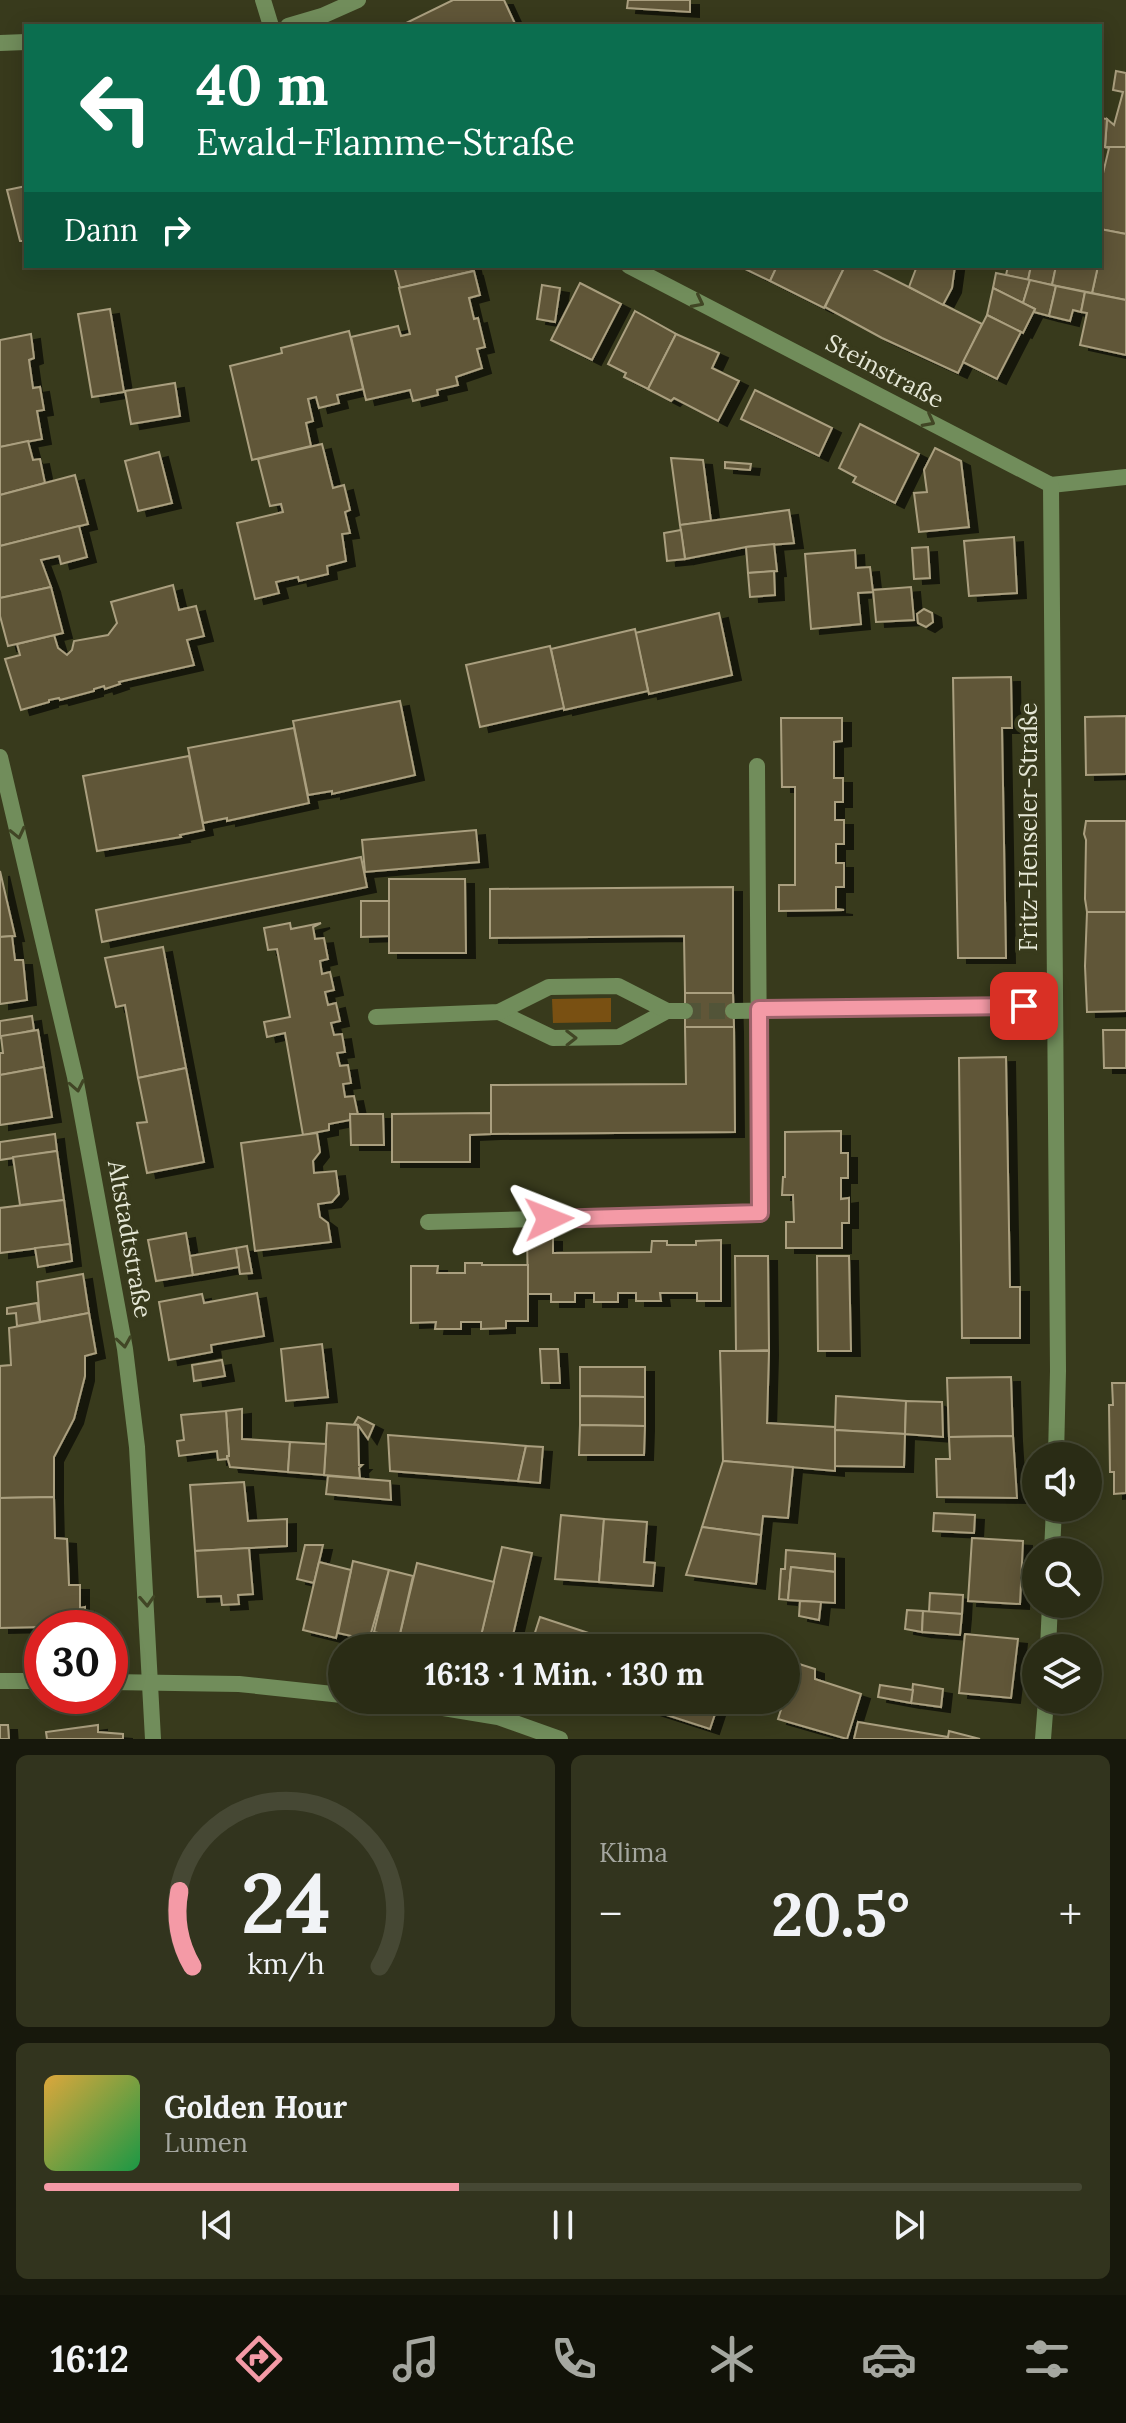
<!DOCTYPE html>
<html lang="de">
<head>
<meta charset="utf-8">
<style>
	:root { --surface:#2a2c15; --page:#32341e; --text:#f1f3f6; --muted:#a5a7a0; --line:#464834; --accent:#f49aa6 }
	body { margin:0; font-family:Lora,serif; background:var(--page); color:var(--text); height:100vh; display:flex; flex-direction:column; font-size:30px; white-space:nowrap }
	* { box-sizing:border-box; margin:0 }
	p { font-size:26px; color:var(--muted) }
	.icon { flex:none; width:44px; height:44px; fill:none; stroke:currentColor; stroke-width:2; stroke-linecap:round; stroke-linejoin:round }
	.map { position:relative; height:1739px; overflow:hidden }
	.sheet { display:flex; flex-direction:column; gap:16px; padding:16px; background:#17180c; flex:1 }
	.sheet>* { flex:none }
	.banner { position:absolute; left:24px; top:24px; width:1078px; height:244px; border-radius:0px; box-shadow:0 4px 20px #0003,0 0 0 2px var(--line); background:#0b6e4f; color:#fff; overflow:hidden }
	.tools { position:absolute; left:1022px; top:1442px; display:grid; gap:16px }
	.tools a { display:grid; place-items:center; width:80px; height:80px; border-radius:50%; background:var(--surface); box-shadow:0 4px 20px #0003,0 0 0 2px var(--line); font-size:40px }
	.speed { position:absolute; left:24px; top:1610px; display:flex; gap:16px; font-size:40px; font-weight:700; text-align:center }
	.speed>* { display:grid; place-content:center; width:104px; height:104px; border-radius:50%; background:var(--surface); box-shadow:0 4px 20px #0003,0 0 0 2px var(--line); line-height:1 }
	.speed .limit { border:12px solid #d22; background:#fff; color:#111 }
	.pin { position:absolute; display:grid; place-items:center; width:68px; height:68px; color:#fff; margin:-34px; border-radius:16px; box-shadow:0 4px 12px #0006 }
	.me { position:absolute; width:88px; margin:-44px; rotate:88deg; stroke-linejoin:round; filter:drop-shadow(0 0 6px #0008) }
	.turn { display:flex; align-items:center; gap:28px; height:168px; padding:0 40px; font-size:36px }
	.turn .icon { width:104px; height:104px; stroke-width:2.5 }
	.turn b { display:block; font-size:56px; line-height:68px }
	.then { display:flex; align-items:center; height:76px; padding:0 40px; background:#0003; gap:16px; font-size:30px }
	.big { font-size:60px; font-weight:700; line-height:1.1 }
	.sheet .tile { flex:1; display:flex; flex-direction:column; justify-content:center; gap:12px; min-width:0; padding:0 28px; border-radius:12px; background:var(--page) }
	.sheet .dial { align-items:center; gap:0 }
	.dial svg { height:208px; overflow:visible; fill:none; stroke:var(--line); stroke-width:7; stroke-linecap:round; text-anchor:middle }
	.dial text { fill:var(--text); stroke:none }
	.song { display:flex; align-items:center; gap:24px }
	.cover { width:96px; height:96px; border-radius:12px; background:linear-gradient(135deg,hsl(40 70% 55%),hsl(140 70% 35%)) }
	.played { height:8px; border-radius:4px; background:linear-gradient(90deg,var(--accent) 40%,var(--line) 40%) }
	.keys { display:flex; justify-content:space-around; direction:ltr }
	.heat { display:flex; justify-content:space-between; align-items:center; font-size:44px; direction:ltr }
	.sheet .tiles { flex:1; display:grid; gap:16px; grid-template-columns:1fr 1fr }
	.tile:last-child { grid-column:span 2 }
	.trip { position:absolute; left:328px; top:1634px; width:472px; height:80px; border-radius:40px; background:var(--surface); box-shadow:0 4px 20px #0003,0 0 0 2px var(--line); font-weight:700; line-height:80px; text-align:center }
	.tab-bar { display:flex; height:128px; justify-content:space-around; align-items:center; background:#111208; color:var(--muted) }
	.tab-bar .icon { width:56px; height:56px }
	.tab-bar .active { color:var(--accent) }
	.tab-bar b { font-size:36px; color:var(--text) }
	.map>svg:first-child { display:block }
	.green { fill:#795012 }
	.building { fill:#605638; stroke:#aa9f7f; stroke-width:2; filter:url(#shadow) }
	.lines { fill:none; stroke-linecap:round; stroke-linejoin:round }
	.minor-tunnel { stroke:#525438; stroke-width:16; stroke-dasharray:16 8; stroke-linecap:butt }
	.minor { stroke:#718d5b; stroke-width:16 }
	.oneway { stroke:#414625 }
	.route-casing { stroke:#9f646c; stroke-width:20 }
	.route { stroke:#f49aa6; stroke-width:14 }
	.labels { text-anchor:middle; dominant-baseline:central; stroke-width:8; stroke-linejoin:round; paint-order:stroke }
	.street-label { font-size:24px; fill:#e5e7d6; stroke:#383a1c }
</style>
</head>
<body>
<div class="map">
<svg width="1126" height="1739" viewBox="0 0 1126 1739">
	<defs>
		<filter id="shadow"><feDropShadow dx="9" dy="5" stdDeviation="0" flood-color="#0009"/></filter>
	</defs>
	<rect width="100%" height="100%" fill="#383a1c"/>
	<path class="green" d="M611 998V1022L553 1023 552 999Z"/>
	<g class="building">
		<path d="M453 0H504L516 26H406L404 24Z"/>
		<path d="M628 0H690V12L627 8Z"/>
		<path d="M1116 71 1126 73V147H1105L1107 119 1114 125 1123 92 1113 90Z"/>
		<path d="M1100 118 1107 119 1105 147 1100 146Z"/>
		<path d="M1104 147H1126V234L1100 229V186L1109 148Z"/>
		<path d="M26 186V241H20L7 190Z"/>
		<path d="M1100 229 1126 234V300L1092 293 1098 266H1100Z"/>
		<path d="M394 266H472L473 271 400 288Z"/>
		<path d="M739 266H777L770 281Z"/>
		<path d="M777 266H845L824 308 770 281Z"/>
		<path d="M845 266H867L982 324 958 373 882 338 825 307Z"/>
		<path d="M917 266H955L952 288 943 305 909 287Z"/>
		<path d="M1008 266H1031L1028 280 1006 275Z"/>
		<path d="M1031 266H1056L1052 285 1028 280Z"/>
		<path d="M1056 266H1098L1092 293 1052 285Z"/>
		<path d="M474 271 480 295 469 298 474 319 478 318 485 347 477 349 482 368 456 377 458 385 437 390 438 395 413 401 410 390 366 400 351 337 398 326 401 336 410 334 399 288Z"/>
		<path d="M996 273 1030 280 1023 303 993 288Z"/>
		<path d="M1030 280 1056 286 1049 316 1034 312 1035 309 1023 303Z"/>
		<path d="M580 283 621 304 592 360 551 340Z"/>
		<path d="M542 285 560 288 555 322 537 319Z"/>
		<path d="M1056 286 1085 292 1081 312 1073 310 1070 321 1049 316Z"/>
		<path d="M993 288 1035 309 1023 333 987 315Z"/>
		<path d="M1085 292 1126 300V355L1080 345 1087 313 1081 312Z"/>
		<path d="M110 309 124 392 92 397 78 314Z"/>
		<path d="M635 311 676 334 648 389 624 377 626 373 608 364Z"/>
		<path d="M987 315 1021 332 997 379 963 362Z"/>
		<path d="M349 331 363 389 337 395 339 403 319 408 316 397 308 399 313 421 306 423 311 446 252 460 230 366 282 353 281 348Z"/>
		<path d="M31 334 34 358 29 360 33 388 40 387 44 410 37 411 42 439 0 447V340Z"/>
		<path d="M676 334 719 353 712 368 739 381 718 421 674 398 671 401 648 389Z"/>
		<path d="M175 383 180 416 131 424 125 391Z"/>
		<path d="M755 390 832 428 819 456 741 419Z"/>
		<path d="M860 424 919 454 895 503 853 482 856 477 839 468Z"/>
		<path d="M28 441 33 460 40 459 45 483 0 495V447Z"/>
		<path d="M322 444 333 488 344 485 350 510 345 512 350 533 342 534 346 561 327 566 328 574 299 581 298 577 276 582 279 593 255 599 237 523 283 512 281 504 270 506 258 459Z"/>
		<path d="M935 448 961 461 969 527 919 532 914 493 927 492 924 470Z"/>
		<path d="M159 452 172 503 138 511 125 461Z"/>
		<path d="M671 458 703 460 711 521 680 525Z"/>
		<path d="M725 462 751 464 750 470 725 468Z"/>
		<path d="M75 475 88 524 0 546V495Z"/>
		<path d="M789 510 794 543 746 547 685 559 680 525Z"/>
		<path d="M79 526 87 557 61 564 59 556 41 560 51 587 0 598V546Z"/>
		<path d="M681 530 685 559 667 561 664 533Z"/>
		<path d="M1014 537 1017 593 969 596 964 541Z"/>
		<path d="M774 544 777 571 748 573 746 547Z"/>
		<path d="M928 547 930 578 914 579 912 548Z"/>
		<path d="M855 550 856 568 870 567 873 592 858 593 861 624 811 629 805 554Z"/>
		<path d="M774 571 775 595 750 597 748 573Z"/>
		<path d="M173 585 179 610 196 606 204 636 187 640 194 665 119 682 120 684 105 689 104 686 94 689V691L60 700 59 698 49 700V702L21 710 5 659 20 655 17 644 54 635 58 648 67 655 72 650 74 641 108 635 117 623 111 602Z"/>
		<path d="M51 587 63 633 8 646 0 616V598Z"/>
		<path d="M911 587 914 620 876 622 873 590Z"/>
		<path d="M924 609 932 613 933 622 926 627 918 623 917 614Z"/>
		<path d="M719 613 732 675 649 694 635 633Z"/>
		<path d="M635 629 648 691 564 710 551 649Z"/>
		<path d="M550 646 564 708 480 727 466 665Z"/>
		<path d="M1011 677 1012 728H1002L1006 958H958L953 678Z"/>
		<path d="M400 701 415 775 332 794V791L308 795 293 721Z"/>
		<path d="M1126 716V774L1086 775 1085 717Z"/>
		<path d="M781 718H842V741L834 742V778H843V802H835V820H844V844H836V863H844V887H836V909L844 910 779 911V885H795V787H782Z"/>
		<path d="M294 728 309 803 227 821V818L203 823 188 748Z"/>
		<path d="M189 756 204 830 180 835 181 837 97 851 83 776Z"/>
		<path d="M1086 821H1126V912H1087L1085 899 1086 840 1084 834Z"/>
		<path d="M476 830 479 862 365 872 362 840Z"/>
		<path d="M361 857 367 887 102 942 96 910Z"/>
		<path d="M0 871 15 936 0 937Z"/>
		<path d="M389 879H465L466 953H389Z"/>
		<path d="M733 887V993H685L684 936 490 938V889Z"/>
		<path d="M361 901H389V936L361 937Z"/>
		<path d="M1087 912H1126V1011L1087 1012 1085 966Z"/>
		<path d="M290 923 291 929 321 923 313 927 315 939 324 938 328 959 320 961 322 974 330 972 334 990 325 992 328 1005 336 1003 340 1021 331 1023 334 1035 342 1034 345 1052 337 1053 340 1066 348 1065 351 1083 343 1084 345 1097 354 1096 358 1115 350 1114V1120L329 1124V1130L303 1135 285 1033 267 1037 264 1022 290 1017 277 949 268 950 264 928Z"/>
		<path d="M12 936 15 960H23L27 1000 0 1004V937Z"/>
		<path d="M163 947 186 1068 138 1078 125 1005 116 1007 105 958Z"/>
		<path d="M685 993H733L734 1027H685Z"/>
		<path d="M32 1016 34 1030 0 1038V1021Z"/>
		<path d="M685 1027H734L735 1132 491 1134V1085L686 1084Z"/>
		<path d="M38 1030 44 1067 0 1075V1053H3L1 1036Z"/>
		<path d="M1103 1030H1126V1068H1104Z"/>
		<path d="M1006 1057 1010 1287H1020V1338H962L959 1058Z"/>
		<path d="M44 1067 52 1117 0 1125V1075Z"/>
		<path d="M186 1068 204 1162 147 1173 137 1123 147 1122 138 1078Z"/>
		<path d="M491 1113V1134L470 1135V1162H392V1114Z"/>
		<path d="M350 1114H383L384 1145H351Z"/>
		<path d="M841 1131V1153H848V1178H841V1199L849 1198V1223H842V1248H786V1222H794L793 1195H782L783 1177H785V1132Z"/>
		<path d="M317 1133 320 1152 313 1161 314 1173 336 1171 339 1194 332 1202 318 1204 320 1217 328 1223 331 1242 255 1251 241 1143Z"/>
		<path d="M55 1134 57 1151 0 1160V1142Z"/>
		<path d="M57 1151 64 1200 20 1205 13 1157Z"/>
		<path d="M64 1200 70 1244 0 1253V1208Z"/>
		<path d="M186 1233 193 1275 156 1281 148 1240Z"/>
		<path d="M527 1236 553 1237V1253L651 1252 652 1241H667V1245H696V1241L721 1240V1301H697V1293H660L661 1301H636V1293H618V1302H594V1293H575V1302H551V1294H528Z"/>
		<path d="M70 1244 72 1261 38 1267 35 1248Z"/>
		<path d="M247 1246 252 1273 240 1274 236 1248Z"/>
		<path d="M236 1248 239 1267 193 1275 190 1256Z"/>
		<path d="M735 1256H768L769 1350 736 1351Z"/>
		<path d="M817 1256H849L851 1351H818Z"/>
		<path d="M465 1263H482V1265H528V1321H506V1328L481 1329V1322H461V1329H435L436 1322 411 1323V1266H438L437 1273H465Z"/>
		<path d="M83 1274 89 1313 40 1322 37 1282Z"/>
		<path d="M257 1293 264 1336 211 1345 212 1352 169 1360 159 1302 202 1294 204 1303Z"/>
		<path d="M37 1303 40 1322 17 1326 16 1313 7 1314V1308Z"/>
		<path d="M89 1313 96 1353 85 1356V1376L74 1419 54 1457V1497L0 1498V1366L11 1365 9 1328Z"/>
		<path d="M322 1344 328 1397 286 1401 281 1349Z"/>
		<path d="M540 1349H558L560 1383H542Z"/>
		<path d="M720 1351H769L767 1423 835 1427V1471L723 1461Z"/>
		<path d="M222 1360 225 1376 194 1381 192 1365Z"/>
		<path d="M580 1367H645V1397L580 1396Z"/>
		<path d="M1011 1377 1013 1436 949 1437 947 1378Z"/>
		<path d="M1112 1383H1126V1493L1114 1494V1472H1110L1109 1405H1113Z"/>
		<path d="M580 1396 645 1397V1426L580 1425Z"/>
		<path d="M836 1396 906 1401 905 1434 835 1430Z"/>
		<path d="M906 1401 942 1402 943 1437 905 1434Z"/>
		<path d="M242 1409V1439L290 1442 288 1472 230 1467 227 1456H229L226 1411Z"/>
		<path d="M226 1411 229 1456H227V1459L218 1460 217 1451 179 1456 177 1441 184 1440 181 1415Z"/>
		<path d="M358 1417 374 1425 368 1439 358 1425 354 1424Z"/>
		<path d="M327 1423 358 1425 359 1465H362L359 1468 360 1478 324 1475Z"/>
		<path d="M580 1425 645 1426 644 1455H579Z"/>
		<path d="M835 1430 905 1434 904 1467 835 1466Z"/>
		<path d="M388 1435 492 1443 526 1446 518 1481 390 1471Z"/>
		<path d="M1013 1436 1017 1498 937 1497 936 1459H950L949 1437Z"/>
		<path d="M290 1442 326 1444 324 1475 288 1472Z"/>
		<path d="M526 1446 543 1447 540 1483 518 1481Z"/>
		<path d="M723 1461 793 1467 788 1518 763 1516 761 1535 702 1527Z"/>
		<path d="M328 1476 390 1481 391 1500 326 1494Z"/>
		<path d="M244 1482 248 1521 287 1519V1546L195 1551 190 1485Z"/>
		<path d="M54 1497 55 1538 67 1539 69 1585H80V1608L85 1607V1626L0 1628V1498Z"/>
		<path d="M934 1513 975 1515 974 1533 933 1531Z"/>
		<path d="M561 1515 604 1519 599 1582 555 1579Z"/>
		<path d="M604 1519 647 1522 644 1562 655 1563 653 1586 599 1582Z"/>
		<path d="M702 1527 761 1535 756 1584 686 1575Z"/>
		<path d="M972 1538 1023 1541 1020 1604 968 1601Z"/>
		<path d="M305 1545H323L314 1583 297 1579Z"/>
		<path d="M502 1547 532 1553 510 1648H478Z"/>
		<path d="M249 1548 253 1594 238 1595 239 1604 222 1605 221 1596 198 1597 195 1551Z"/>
		<path d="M786 1550 835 1554V1572L791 1567 788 1600 779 1599 781 1569H785Z"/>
		<path d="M353 1561 389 1570 369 1640 338 1633Z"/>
		<path d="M319 1562 351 1570 336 1638 303 1630Z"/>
		<path d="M417 1563 494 1582 478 1648H440L399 1638Z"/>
		<path d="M791 1567 835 1572V1603L788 1600Z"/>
		<path d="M389 1570 413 1576 399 1638 374 1632Z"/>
		<path d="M930 1593 963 1595 962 1614 929 1612Z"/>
		<path d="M800 1601 821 1602 819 1620 799 1616Z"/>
		<path d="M907 1610 923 1611 922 1632 905 1629Z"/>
		<path d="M923 1611 962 1614 960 1635 922 1632Z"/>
		<path d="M540 1617 634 1648H530Z"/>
		<path d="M965 1634 1018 1639 1011 1698 959 1693Z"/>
		<path d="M796 1663 815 1669V1679L861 1694 847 1739 778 1719Z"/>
		<path d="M913 1684 943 1689 941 1707 911 1703Z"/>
		<path d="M880 1685 913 1690 911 1703 878 1697Z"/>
		<path d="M644 1700H712L719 1702 710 1729 642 1707Z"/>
		<path d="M858 1722 948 1737 949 1731 980 1739H854Z"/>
		<path d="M0 1725H8L9 1739H0Z"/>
		<path d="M98 1725V1732L123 1734V1739H47L46 1732Z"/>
	</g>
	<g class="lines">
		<path class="minor-tunnel" d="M685 1011H733"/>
		<g class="minor">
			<path d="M263 0 271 26"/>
			<path d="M288 26 322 16 358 0"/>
			<path d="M0 43 26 42"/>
			<path d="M629 266 1051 485 1126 477"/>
			<path d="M1051 485 1058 1371 1056 1456"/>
			<path d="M0 757 75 1077 125 1349 137 1447 153 1739"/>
			<path d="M733 1011 1053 1006"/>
			<path d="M499 1012 553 1038 619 1037 667 1011"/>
			<path d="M376 1017 499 1012 549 987 618 986 667 1011H685"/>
			<path d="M428 1222 760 1213 757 766"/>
			<path d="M1052 1552 1054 1508"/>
			<path d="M1048 1648 1050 1604"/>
			<path d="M0 1681H42"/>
			<path d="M110 1682 239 1684 342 1695"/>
			<path d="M395 1700 498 1717 560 1739"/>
			<path d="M1043 1739 1046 1700"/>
		</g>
	</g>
	<defs><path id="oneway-chevron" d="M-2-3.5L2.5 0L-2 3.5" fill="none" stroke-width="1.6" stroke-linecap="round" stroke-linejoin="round" transform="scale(2)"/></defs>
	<g class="oneway">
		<use href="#oneway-chevron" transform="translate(698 302) rotate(27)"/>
		<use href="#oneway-chevron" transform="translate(929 421) rotate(28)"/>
		<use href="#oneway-chevron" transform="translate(18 833) rotate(77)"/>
		<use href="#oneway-chevron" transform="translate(571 1038) rotate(-1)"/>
		<use href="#oneway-chevron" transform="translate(77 1086) rotate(79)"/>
		<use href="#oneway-chevron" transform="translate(124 1342) rotate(81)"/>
		<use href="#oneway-chevron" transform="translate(147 1601) rotate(87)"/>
	</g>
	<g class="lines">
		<defs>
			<path id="route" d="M549 1219 760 1213 759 1009 1024 1006"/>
		</defs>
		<use href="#route" class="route-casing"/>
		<use href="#route" class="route"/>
	</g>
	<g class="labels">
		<g class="street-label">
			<text transform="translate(885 371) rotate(28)">Steinstraße</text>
			<text transform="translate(1028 827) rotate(-90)">Fritz-Henseler-Straße</text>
			<text transform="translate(130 1239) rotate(80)">Altstadtstraße</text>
		</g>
	</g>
</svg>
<div class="tools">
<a><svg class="icon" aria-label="sound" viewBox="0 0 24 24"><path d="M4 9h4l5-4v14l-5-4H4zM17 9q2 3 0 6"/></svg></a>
<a><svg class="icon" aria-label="search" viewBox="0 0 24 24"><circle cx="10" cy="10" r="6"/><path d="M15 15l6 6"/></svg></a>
<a><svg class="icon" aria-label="layers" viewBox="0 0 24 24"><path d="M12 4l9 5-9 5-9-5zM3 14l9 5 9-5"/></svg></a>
</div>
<div class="speed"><div class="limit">30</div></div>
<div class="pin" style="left:1024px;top:1006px;background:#d93025"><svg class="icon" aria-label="arrive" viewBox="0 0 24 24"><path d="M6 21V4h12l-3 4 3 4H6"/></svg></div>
<svg class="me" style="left:549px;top:1219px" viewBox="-20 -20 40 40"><path d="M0-17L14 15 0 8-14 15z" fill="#f49aa6" stroke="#fff" stroke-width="4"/></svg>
<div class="trip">16:13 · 1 Min. · 130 m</div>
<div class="banner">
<div class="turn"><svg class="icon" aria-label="left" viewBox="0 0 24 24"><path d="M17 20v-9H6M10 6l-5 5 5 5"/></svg><div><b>40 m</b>Ewald-Flamme-Straße</div></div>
<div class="then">Dann<svg class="icon" aria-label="right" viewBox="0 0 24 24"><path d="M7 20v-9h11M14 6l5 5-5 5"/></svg></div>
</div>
</div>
<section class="sheet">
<div class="tiles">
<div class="tile dial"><svg viewBox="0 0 100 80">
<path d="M14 69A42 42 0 1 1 86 69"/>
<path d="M14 69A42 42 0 0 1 9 40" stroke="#f49aa6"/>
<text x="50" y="56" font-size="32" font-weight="700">24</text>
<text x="50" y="72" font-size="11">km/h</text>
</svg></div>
<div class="tile"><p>Klima</p>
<div class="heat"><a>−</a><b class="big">20.5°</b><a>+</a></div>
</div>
<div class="tile">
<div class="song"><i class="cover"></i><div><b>Golden Hour</b><p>Lumen</p></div></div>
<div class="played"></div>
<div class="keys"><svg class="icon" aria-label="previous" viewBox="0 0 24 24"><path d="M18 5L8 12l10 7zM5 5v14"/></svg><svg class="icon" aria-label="pause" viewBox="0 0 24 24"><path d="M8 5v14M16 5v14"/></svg><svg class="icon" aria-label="next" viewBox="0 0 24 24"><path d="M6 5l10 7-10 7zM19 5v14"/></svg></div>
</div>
</div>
</section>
<nav class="tab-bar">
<b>16:12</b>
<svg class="icon active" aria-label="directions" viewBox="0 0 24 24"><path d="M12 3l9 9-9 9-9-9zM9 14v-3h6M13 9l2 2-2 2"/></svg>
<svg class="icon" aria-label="music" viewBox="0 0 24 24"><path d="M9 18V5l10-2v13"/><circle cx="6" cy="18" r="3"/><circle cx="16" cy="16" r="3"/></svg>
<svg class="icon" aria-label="phone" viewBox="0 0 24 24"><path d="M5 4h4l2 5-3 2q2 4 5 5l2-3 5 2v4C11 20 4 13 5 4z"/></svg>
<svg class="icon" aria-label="climate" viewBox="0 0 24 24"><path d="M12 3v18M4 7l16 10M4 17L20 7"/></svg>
<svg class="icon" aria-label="car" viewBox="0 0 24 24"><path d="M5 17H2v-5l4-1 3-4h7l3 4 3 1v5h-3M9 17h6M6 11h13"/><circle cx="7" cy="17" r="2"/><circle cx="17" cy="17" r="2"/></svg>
<svg class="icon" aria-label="filters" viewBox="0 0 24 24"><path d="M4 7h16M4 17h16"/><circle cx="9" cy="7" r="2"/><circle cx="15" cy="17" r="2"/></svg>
</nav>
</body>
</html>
